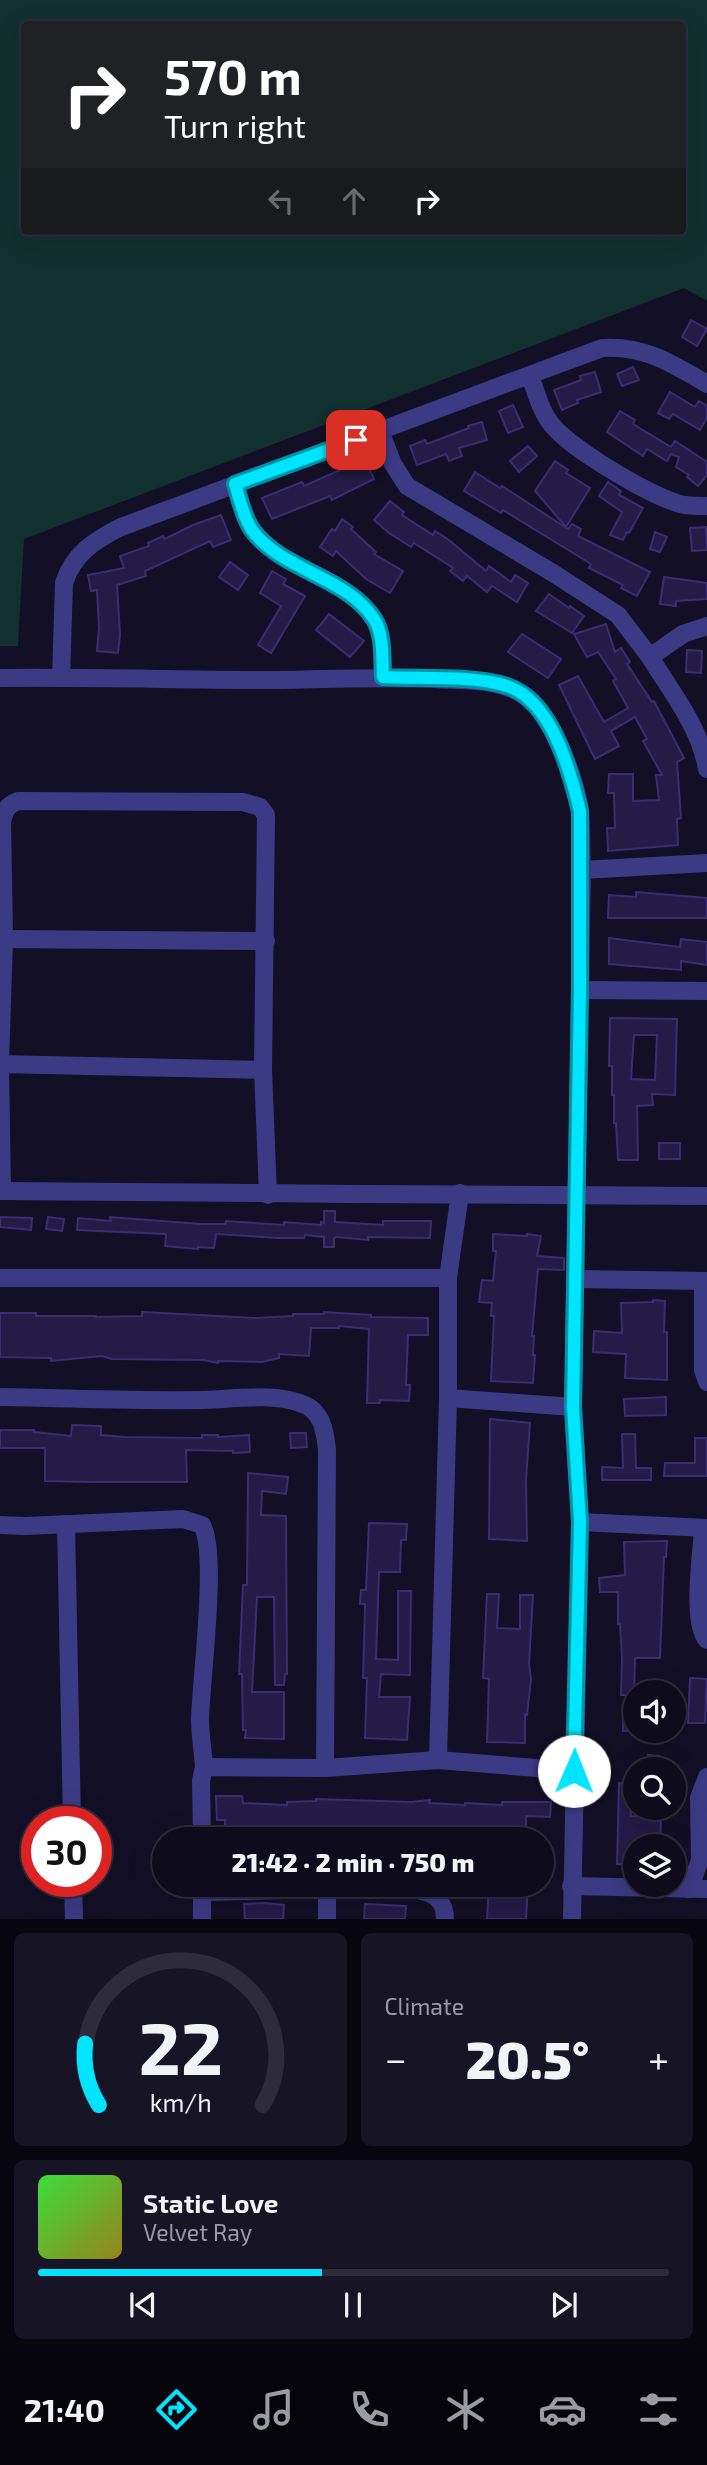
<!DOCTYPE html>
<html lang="en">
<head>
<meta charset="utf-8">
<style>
	:root { --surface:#0e0b1c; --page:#171425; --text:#f1f3f6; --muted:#9b9ba3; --line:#2e2b3b; --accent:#00e5ff }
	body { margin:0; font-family:"Exo 2",sans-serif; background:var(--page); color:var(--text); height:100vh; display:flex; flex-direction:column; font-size:26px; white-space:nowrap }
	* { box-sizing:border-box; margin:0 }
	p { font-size:23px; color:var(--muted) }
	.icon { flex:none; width:38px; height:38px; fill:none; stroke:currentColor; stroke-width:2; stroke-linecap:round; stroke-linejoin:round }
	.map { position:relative; height:1919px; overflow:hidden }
	.details { display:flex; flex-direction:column; gap:14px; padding:14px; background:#08060f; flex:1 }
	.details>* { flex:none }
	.banner { position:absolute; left:21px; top:21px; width:665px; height:214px; border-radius:7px; box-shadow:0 7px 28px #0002,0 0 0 2px var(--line); background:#202124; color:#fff; overflow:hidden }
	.fabs { position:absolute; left:623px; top:1680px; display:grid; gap:14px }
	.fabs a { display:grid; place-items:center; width:63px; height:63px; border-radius:50%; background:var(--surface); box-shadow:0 7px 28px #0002,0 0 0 2px var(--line); font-size:35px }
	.speed { position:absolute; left:21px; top:1806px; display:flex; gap:14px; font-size:35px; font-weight:700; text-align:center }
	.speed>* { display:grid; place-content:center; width:91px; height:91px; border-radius:50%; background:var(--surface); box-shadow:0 7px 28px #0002,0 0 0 2px var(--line); line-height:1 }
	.speed .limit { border:10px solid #d22; background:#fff; color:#111 }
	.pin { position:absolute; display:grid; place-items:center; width:60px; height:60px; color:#fff; margin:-30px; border-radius:14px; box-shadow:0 4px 10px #0006 }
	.me { position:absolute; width:77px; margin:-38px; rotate:1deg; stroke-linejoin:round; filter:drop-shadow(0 0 5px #0008) }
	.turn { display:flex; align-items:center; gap:24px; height:147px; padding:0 28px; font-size:32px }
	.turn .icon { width:91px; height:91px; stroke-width:2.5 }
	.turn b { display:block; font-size:49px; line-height:60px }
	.lanes { display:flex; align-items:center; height:66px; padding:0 28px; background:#0003; justify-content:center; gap:35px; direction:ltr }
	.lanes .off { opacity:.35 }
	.big { font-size:52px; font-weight:800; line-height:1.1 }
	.details .widget { flex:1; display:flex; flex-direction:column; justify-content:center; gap:10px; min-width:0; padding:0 24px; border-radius:10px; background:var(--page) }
	.details .dial { align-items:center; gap:0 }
	.dial svg { height:182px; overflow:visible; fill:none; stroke:var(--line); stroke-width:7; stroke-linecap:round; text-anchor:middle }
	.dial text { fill:var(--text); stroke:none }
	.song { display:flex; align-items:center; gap:21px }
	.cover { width:84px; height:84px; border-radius:10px; background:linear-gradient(135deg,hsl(120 70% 55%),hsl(50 70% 35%)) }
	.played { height:7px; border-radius:4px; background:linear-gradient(90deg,var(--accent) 45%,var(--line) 45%) }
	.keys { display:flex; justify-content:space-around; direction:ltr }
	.heat { display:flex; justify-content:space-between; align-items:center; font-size:38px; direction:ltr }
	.details .tiles { flex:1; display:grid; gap:14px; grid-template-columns:1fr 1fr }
	.widget:last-child { grid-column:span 2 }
	.trip { position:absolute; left:152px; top:1827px; width:402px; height:70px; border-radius:35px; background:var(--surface); box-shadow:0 7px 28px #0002,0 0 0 2px var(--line); font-weight:800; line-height:70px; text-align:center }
	.tab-bar { display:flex; height:112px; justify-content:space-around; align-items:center; background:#06040b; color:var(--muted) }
	.tab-bar .icon { width:49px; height:49px }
	.tab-bar .on { color:var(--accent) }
	.tab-bar b { font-size:32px; color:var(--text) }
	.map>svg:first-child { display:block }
	.green { fill:#12302f; fill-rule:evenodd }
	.building { fill:#241b47; stroke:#3b2d73; stroke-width:2; fill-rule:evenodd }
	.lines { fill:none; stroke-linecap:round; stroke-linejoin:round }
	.minor { stroke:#3d3a85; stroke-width:18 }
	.route-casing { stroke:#0095a6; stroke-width:18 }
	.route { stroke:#00e5ff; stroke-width:12 }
</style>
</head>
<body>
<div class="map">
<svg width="707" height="1919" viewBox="0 0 707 1919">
	<rect width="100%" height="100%" fill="#130f26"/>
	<path class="green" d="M0 0H707V301L684 288 24 539 18 646H0ZM24 24H682V231H24Z"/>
	<g class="building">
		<path d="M691 320 707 329 697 346 682 337Z"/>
		<path d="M633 367 639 380 622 386 617 374Z"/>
		<path d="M595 372 601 392 577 400 578 403 562 410 554 390 581 380 580 376Z"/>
		<path d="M670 392 695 407 699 401 707 406V418L700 430 673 414 669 419 658 413Z"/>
		<path d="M513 405 523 427 508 433 499 411Z"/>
		<path d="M620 411 635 420 633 424 671 447 675 441 707 462V475L698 486 687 477 689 475 676 467 679 457 671 454 667 461 647 449 643 456 607 432Z"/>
		<path d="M482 422 487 440 459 448 462 456 449 461 446 454 417 465 410 446 425 440 427 444 469 428 468 426Z"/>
		<path d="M528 446 537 456 519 472 510 461Z"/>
		<path d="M365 459 374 479 332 500 330 496 272 519 262 498 302 482 304 486Z"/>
		<path d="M555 461 568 470 566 473 590 488 566 527 535 491Z"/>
		<path d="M475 472 500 488 502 486 568 529 572 524 581 529 578 536 650 572 637 596 621 588 623 585 589 568 591 564 503 510 501 513 464 491Z"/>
		<path d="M608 482 621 491 619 495 643 508 629 533 627 532 623 540 610 535 622 512 599 496Z"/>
		<path d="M390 501 404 512 402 515 433 535 435 531 449 540 486 571 489 566 511 582 515 575 528 583 517 602 492 586 487 592 467 576 463 581 450 571 453 568 414 543 411 547 389 533 374 520Z"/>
		<path d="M221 515 231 540 213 547 210 541 145 571 146 576 117 585 120 635 118 653 97 651 99 628 97 590 91 591 88 575 124 568 120 556 149 546 148 543 163 536 165 539 193 525Z"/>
		<path d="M342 519 353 527 351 529 376 552 374 554 403 571 390 593 366 579 336 551 333 556 320 547 332 529 335 531Z"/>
		<path d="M706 527 707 550 692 551 690 528Z"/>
		<path d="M655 532 667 537 660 552 650 549Z"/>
		<path d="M230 562 248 575 238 590 219 577Z"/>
		<path d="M272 571 286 579 283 584 305 596 271 653 258 645 281 606 260 593Z"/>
		<path d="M664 577 707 583V599L676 601V606L660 604Z"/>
		<path d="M549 594 569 608 570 606 584 616 572 633 536 611Z"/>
		<path d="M329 614 364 641 350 657 316 630Z"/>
		<path d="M606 624 615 652 621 648 630 662 627 664 652 702 654 701 684 758 677 762 681 818 677 819 678 845 608 851 607 828H615L614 793H608L609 774H633V801L659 800 656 775H662L643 741 647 739 635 717 611 731 619 746 595 759 559 685 578 676 604 722 628 708 613 681 616 679 598 652 587 657 574 634Z"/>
		<path d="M522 634 561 659 548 678 508 652Z"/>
		<path d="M687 650 702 651 701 673 686 672Z"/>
		<path d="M636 892 707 898V918H608L609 895 636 897Z"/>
		<path d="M609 938 680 947 681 939 707 942V965L681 961V970L609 964Z"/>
		<path d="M610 1018 677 1019 675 1095 652 1094 653 1105 637 1106 638 1160H618L616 1123H614V1095H612V1066H609ZM634 1035H657L655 1080 631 1079Z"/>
		<rect x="659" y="1143" width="21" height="16"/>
		<path d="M324 1211H335V1222L383 1225V1221H431L430 1238 368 1237V1240L337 1237 334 1238V1247H324V1237L305 1235 304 1238H278L216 1234 214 1248 198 1247V1249L165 1246 166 1234 77 1230 78 1218 111 1221 110 1217 201 1224H225L226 1221 284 1225V1222L321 1225V1222L324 1223Z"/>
		<path d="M0 1217 32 1218 31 1230 0 1227Z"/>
		<path d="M48 1217 64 1219 62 1231 46 1229Z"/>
		<path d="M493 1234 527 1236V1234L541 1236 537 1256 564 1258V1270L538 1269 532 1336H534L533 1355H535L533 1383 491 1381 494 1316H491L492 1303 479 1302 482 1280 493 1281 496 1251H493Z"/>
		<path d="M653 1300 665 1301 664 1332H667V1380L625 1378 626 1354 593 1352 594 1331 622 1333 621 1303 653 1302Z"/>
		<path d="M142 1312 255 1318 293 1316V1314H324V1312L371 1315V1317L428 1318V1335H408L406 1385H410L409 1401 380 1400V1403H367L369 1329 339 1326V1328H311L309 1356 279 1354V1358L262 1362 218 1361V1363L204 1360 112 1359 102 1356 51 1361V1358L0 1357V1313H36V1316H96V1317L142 1316Z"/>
		<path d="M666 1397V1415L625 1416 624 1399Z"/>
		<path d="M490 1419 530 1423 526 1480 527 1541 489 1539Z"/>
		<path d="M72 1425 101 1426V1435L125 1437 202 1438V1435H218V1437L249 1435 250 1452 233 1453V1451L186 1450 187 1482H91L45 1481V1448H0V1430H34V1432L71 1436Z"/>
		<path d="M290 1433H306L307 1447 291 1448Z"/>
		<path d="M622 1434H635L636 1468H651V1480H602V1467L623 1468Z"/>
		<path d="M695 1438H707V1476H664L665 1463H695Z"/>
		<path d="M248 1473 288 1477 286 1494 262 1491 261 1515 286 1516 287 1674H285L284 1685H275L274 1597H257L252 1692H284V1739L245 1738 246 1730H243L242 1674H239L243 1585H247Z"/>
		<path d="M369 1523 407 1524 406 1540H401L400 1572H379L376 1659 398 1660V1591H411L410 1675 381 1674 379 1697H410L407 1740 365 1738 367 1678H363L365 1608V1604H360L361 1590H366Z"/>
		<path d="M667 1541 666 1557H664L660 1658H635L634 1695H621L622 1658 620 1624H618V1592H600L599 1578 625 1575 624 1542Z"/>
		<path d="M487 1594H499L497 1628 520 1629V1595H533L529 1664 531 1679 527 1715 525 1714V1743L487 1742 489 1679 483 1678Z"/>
		<path d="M690 1678 707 1679 705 1723H688Z"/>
		<rect x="623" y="1715" width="12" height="16"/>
		<path d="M648 1755 659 1756 658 1769H646Z"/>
		<path d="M619 1783 630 1784 631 1816 661 1817 660 1846H630L629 1865 617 1864Z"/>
		<path d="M216 1796H242L243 1803 287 1805V1802L316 1801V1799L411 1802 430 1800 429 1803 465 1805V1803L502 1805V1802H551L550 1817 526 1816V1839H487V1836H457V1839H225V1820H217Z"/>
		<path d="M489 1885H528L526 1919H487Z"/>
		<path d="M265 1903 284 1905 283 1919H245L244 1904Z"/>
		<path d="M365 1904 406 1906 405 1919H364Z"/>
	</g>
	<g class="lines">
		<g class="minor">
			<path d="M530 376C536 392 541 412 552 425 571 449 656 500 685 505 692 506 700 506 707 506"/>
			<path d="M380 431 393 464 407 486 553 573 618 615 650 657"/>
			<path d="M235 484C240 499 243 517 253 530 282 571 346 576 374 619 384 634 382 659 383 677"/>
			<path d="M707 626 683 634 650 657C672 693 700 727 707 769"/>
			<path d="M0 678C94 677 188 680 282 680 333 679 384 677 436 679 467 681 502 678 528 698 552 716 577 782 580 812 582 831 581 851 582 870L573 1407 580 1522 572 1919"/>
			<path d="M61 678 64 583C73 554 95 540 121 527L602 348C644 345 673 364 707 384"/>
			<path d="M582 870 707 863"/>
			<path d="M4 939 266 941"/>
			<path d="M580 990 707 991"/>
			<path d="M0 1064 263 1070"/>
			<path d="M0 1191C236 1193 471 1195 707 1196"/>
			<path d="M2 1191 0 1064 4 939 2 821C5 810 7 805 18 801L243 802 260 807 266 815 263 1070 268 1195"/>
			<path d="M0 1278H448"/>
			<path d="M576 1279 707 1281"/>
			<path d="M703 1281V1370L707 1382"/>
			<path d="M0 1397C68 1398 136 1401 204 1400 235 1399 270 1393 300 1403 322 1410 325 1430 327 1450L325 1768"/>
			<path d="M448 1398 573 1407"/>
			<path d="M580 1522 707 1528"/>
			<path d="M66 1524 72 1822"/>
			<path d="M0 1525 25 1526 183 1519 202 1525C218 1553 201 1680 200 1719 200 1735 203 1751 204 1767"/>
			<path d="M703 1528C702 1552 691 1623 707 1640"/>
			<path d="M438 1760 448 1398V1278L460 1193"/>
			<path d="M202 1839 201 1781 204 1767 325 1768 438 1760 574 1771"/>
			<path d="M73 1881 74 1919"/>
			<path d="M202 1885V1919"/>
			<path d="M571 1886 707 1889"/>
			<path d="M689 1889 700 1860 699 1798 707 1777"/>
			<path d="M203 1892 327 1889 417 1890C434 1893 445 1900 445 1919"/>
			<path d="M327 1919V1889"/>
		</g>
	</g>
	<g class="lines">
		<defs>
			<path id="route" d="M356 440 235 484C240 499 243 517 252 530 282 571 346 576 374 619 384 634 382 659 383 677 420 679 473 675 507 686 552 701 570 770 580 811V990L573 1407 580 1522 574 1771"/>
		</defs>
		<use href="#route" class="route-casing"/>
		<use href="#route" class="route"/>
	</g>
</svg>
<div class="fabs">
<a><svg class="icon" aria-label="sound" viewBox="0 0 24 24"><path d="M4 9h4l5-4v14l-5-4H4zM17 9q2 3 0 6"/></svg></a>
<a><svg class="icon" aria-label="search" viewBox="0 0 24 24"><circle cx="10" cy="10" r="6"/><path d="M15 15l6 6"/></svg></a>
<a><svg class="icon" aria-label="layers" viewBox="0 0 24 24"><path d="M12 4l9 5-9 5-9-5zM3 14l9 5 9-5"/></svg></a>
</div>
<div class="speed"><div class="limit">30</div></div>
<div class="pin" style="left:356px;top:440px;background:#d93025"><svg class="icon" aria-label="arrive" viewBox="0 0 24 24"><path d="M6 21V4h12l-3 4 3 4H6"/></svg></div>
<svg class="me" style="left:574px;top:1771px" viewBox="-20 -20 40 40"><circle r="19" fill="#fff"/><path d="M0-13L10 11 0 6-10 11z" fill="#00e5ff"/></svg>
<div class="trip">21:42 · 2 min · 750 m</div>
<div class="banner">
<div class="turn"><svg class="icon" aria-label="right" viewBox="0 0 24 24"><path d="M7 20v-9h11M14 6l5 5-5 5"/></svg><div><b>570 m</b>Turn right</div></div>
<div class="lanes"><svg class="icon off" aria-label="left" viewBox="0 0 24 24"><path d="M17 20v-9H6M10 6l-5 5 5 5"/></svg><svg class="icon off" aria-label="ahead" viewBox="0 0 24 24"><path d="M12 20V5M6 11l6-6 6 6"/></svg><svg class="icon" aria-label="right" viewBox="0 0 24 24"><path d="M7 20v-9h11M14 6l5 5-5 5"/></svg></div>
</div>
</div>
<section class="details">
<div class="tiles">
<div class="widget dial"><svg viewBox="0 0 100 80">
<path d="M14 69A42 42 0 1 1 86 69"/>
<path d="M14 69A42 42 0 0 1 8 42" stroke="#00e5ff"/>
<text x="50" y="56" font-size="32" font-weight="700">22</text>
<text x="50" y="72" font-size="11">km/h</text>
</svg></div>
<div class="widget"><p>Climate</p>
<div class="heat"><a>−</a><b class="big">20.5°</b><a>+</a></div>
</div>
<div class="widget">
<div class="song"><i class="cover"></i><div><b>Static Love</b><p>Velvet Ray</p></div></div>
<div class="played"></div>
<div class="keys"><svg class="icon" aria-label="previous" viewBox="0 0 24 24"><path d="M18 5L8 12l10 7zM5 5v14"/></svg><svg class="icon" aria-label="pause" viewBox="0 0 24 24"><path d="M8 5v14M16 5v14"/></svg><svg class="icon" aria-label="next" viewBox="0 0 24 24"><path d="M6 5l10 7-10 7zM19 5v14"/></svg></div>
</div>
</div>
</section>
<nav class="tab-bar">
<b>21:40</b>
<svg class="icon on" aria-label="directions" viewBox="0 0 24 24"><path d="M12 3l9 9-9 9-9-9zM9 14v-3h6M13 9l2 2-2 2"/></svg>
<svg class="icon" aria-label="music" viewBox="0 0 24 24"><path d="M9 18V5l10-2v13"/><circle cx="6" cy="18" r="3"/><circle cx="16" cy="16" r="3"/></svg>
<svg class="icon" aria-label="phone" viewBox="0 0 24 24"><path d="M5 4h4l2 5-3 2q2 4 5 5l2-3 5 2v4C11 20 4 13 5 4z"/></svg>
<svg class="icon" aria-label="climate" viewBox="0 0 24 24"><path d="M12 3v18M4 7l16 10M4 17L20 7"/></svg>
<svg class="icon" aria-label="car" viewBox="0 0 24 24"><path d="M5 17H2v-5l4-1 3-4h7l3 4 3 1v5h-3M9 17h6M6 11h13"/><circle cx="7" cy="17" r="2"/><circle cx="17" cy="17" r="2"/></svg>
<svg class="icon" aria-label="filters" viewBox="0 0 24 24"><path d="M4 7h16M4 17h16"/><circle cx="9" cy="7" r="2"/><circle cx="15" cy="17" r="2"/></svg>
</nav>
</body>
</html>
